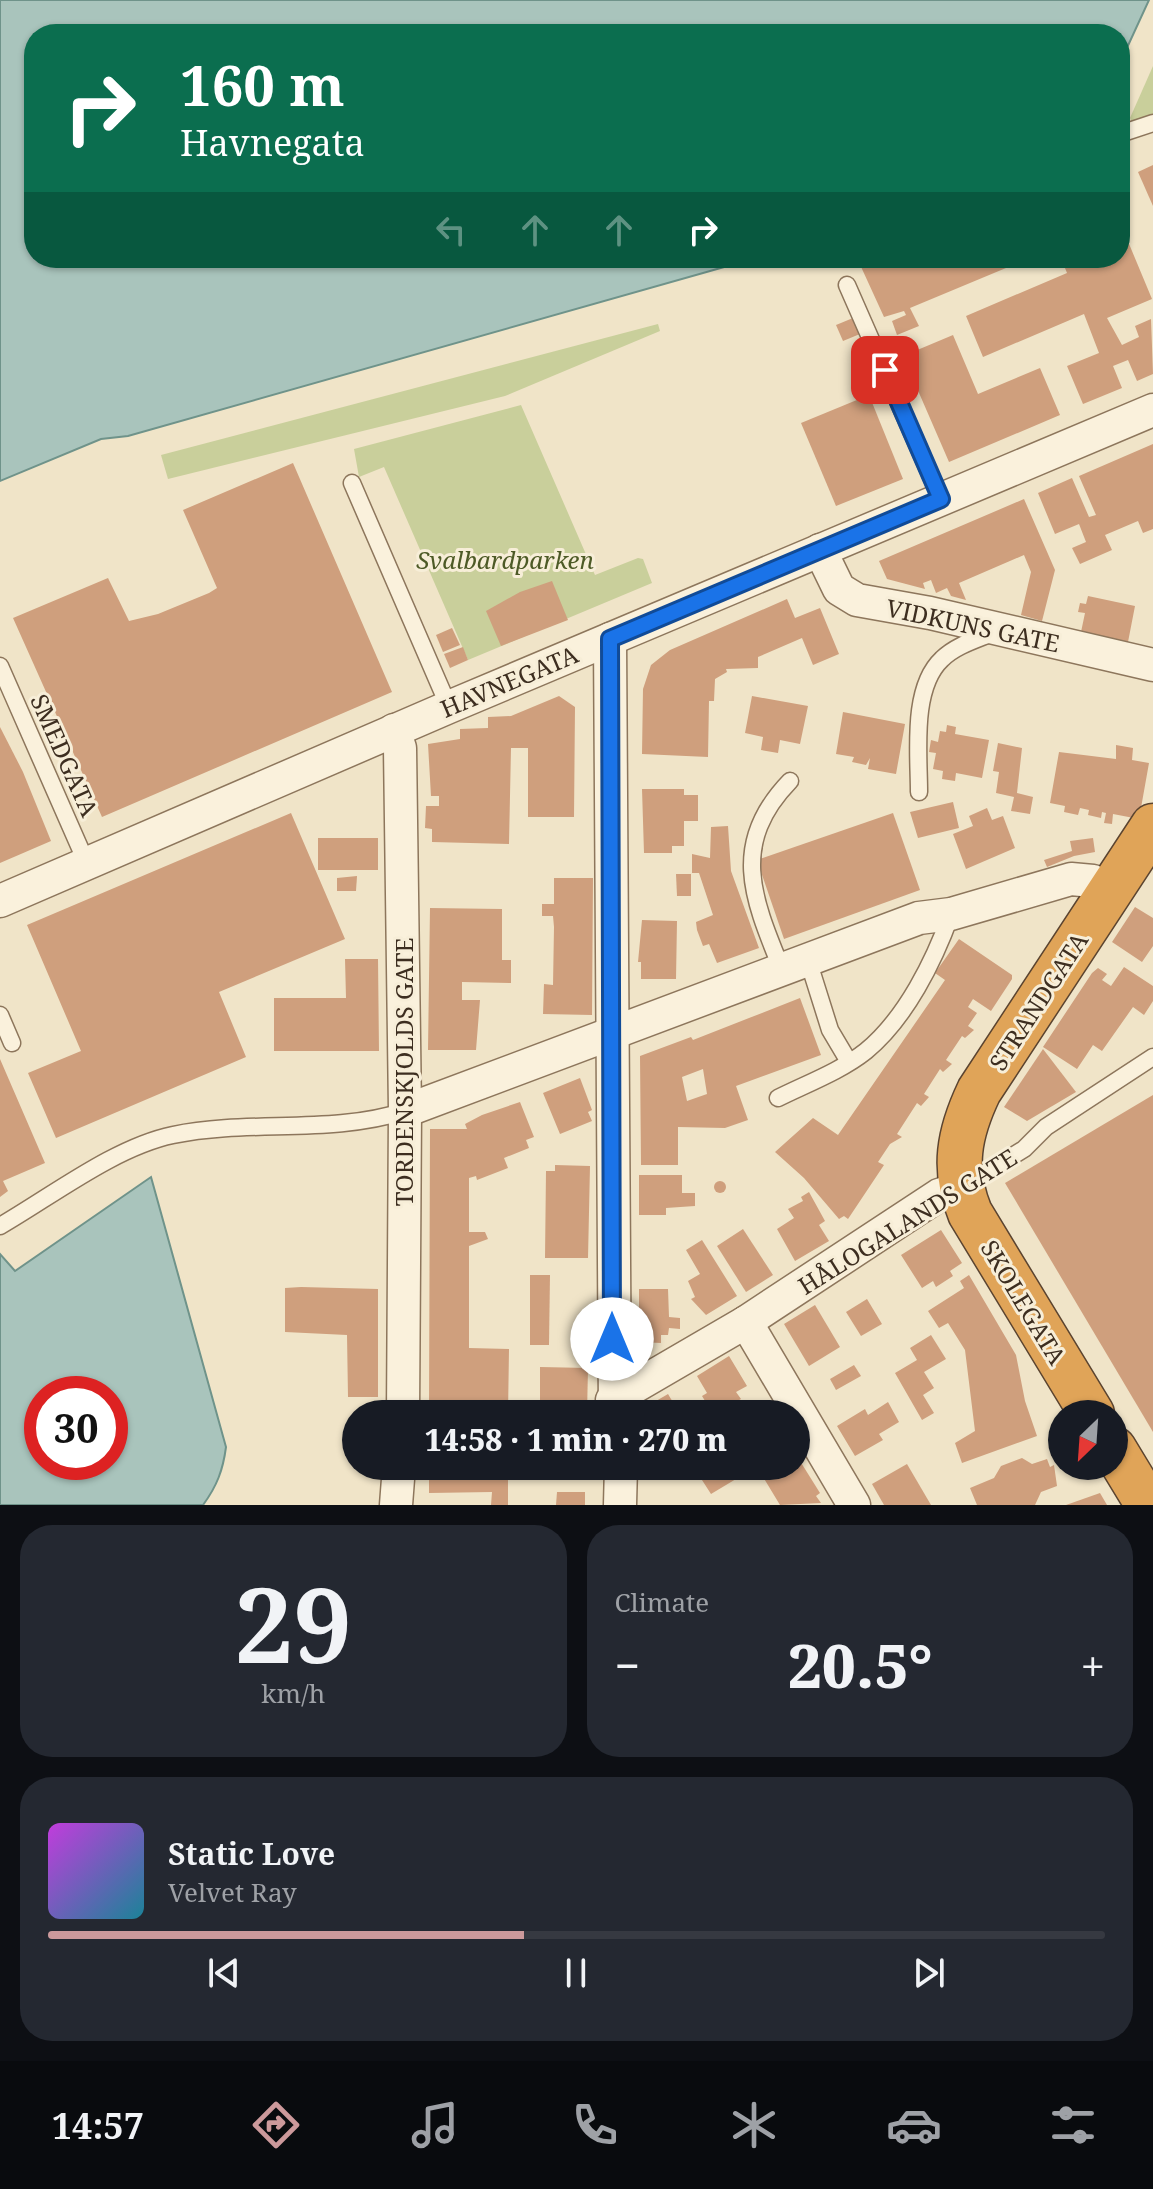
<!DOCTYPE html>
<html lang="en">
<head>
<meta charset="utf-8">
<style>
	:root { --surface:#171b24; --page:#242831; --text:#f1f3f6; --muted:#9ea1a6; --line:#363941; --accent:#cc999b }
	body { margin:0; font-family:"Noto Serif",serif; background:var(--page); color:var(--text); height:100vh; display:flex; flex-direction:column; font-size:30px; white-space:nowrap }
	* { box-sizing:border-box; margin:0 }
	p { font-size:26px; color:var(--muted) }
	.icon { flex:none; width:44px; height:44px; fill:none; stroke:currentColor; stroke-width:2; stroke-linecap:round; stroke-linejoin:round }
	.map { position:relative; height:1505px; overflow:hidden }
	.side { display:flex; flex-direction:column; gap:20px; padding:20px; background:#0d0f14; flex:1 }
	.side>* { flex:none }
	.banner { position:absolute; left:24px; top:24px; width:1106px; height:244px; border-radius:32px; box-shadow:0 2px 6px #0004; background:#0b6e4f; color:#fff; overflow:hidden }
	.needle { width:52px; rotate:205deg }
	.buttons { position:absolute; left:1048px; top:1400px; display:grid; gap:16px }
	.buttons a { display:grid; place-items:center; width:80px; height:80px; border-radius:50%; background:var(--surface); box-shadow:0 2px 6px #0004; font-size:40px }
	.speed { position:absolute; left:24px; top:1376px; display:flex; gap:16px; font-size:40px; font-weight:700; text-align:center }
	.speed>* { display:grid; place-content:center; width:104px; height:104px; border-radius:50%; background:var(--surface); box-shadow:0 2px 6px #0004; line-height:1 }
	.speed .limit { border:12px solid #d22; background:#fff; color:#111 }
	.pin { position:absolute; display:grid; place-items:center; width:68px; height:68px; color:#fff; margin:-34px; border-radius:16px; box-shadow:0 4px 12px #0006 }
	.me { position:absolute; width:88px; margin:-44px; rotate:0deg; stroke-linejoin:round; filter:drop-shadow(0 0 6px #0008) }
	.turn { display:flex; align-items:center; gap:28px; height:168px; padding:0 24px; font-size:36px }
	.turn .icon { width:104px; height:104px; stroke-width:2.5 }
	.turn b { display:block; font-size:56px; line-height:68px }
	.lanes { display:flex; align-items:center; height:76px; padding:0 24px; background:#0003; justify-content:center; gap:40px; direction:ltr }
	.lanes .off { opacity:.35 }
	.big { font-size:60px; font-weight:800; line-height:1.1 }
	.side .widget { flex:1; display:flex; flex-direction:column; justify-content:center; gap:12px; min-width:0; padding:0 28px; border-radius:32px; background:var(--page) }
	.side .dial { align-items:center; gap:0 }
	.dial b { font-size:104px; line-height:1 }
	.song { display:flex; align-items:center; gap:24px }
	.cover { width:96px; height:96px; border-radius:12px; background:linear-gradient(135deg,hsl(290 70% 55%),hsl(190 70% 35%)) }
	.played { height:8px; border-radius:4px; background:linear-gradient(90deg,var(--accent) 45%,var(--line) 45%) }
	.keys { display:flex; justify-content:space-around; direction:ltr }
	.heat { display:flex; justify-content:space-between; align-items:center; font-size:44px; direction:ltr }
	.side .tiles { flex:1; display:grid; gap:20px; grid-template-columns:1fr 1fr }
	.widget:last-child { grid-column:span 2 }
	.trip { position:absolute; left:342px; top:1400px; width:468px; height:80px; border-radius:40px; background:var(--surface); box-shadow:0 2px 6px #0004; font-weight:800; line-height:80px; text-align:center }
	.tab-bar { display:flex; height:128px; justify-content:space-around; align-items:center; background:#090b0e; color:var(--muted) }
	.tab-bar .icon { width:56px; height:56px }
	.tab-bar .current { color:var(--accent) }
	.tab-bar b { font-size:36px; color:var(--text) }
	.map>svg:first-child { display:block }
	.green { fill:#c9cf9b }
	.water { fill:#a9c4bc; stroke:#6f938a; stroke-width:2; fill-rule:evenodd }
	.building { fill:#cf9f7d; fill-rule:evenodd }
	.lines { fill:none; stroke-linecap:round; stroke-linejoin:round }
	.lane-casing { stroke:#8d765c; stroke-width:19 }
	.street-casing { stroke:#8d765c; stroke-width:35 }
	.highway-casing { stroke:#5b4430; stroke-width:47 }
	.lane { stroke:#faf1dc; stroke-width:16 }
	.street { stroke:#faf1dc; stroke-width:32 }
	.highway { stroke:#e0a458; stroke-width:44 }
	.route-casing { stroke:#114b97; stroke-width:20 }
	.route { stroke:#1a73e8; stroke-width:14 }
	.labels { text-anchor:middle; dominant-baseline:central; stroke-width:6; stroke-linejoin:round; paint-order:stroke }
	.park-label { font-size:24px; font-style:italic; fill:#4d5a26; stroke:#f7eed8 }
	.street-label { font-size:24px; fill:#3d2e20; stroke:#f7eed8 }
</style>
</head>
<body>
<div class="map">
<svg width="1153" height="1505" viewBox="0 0 1153 1505">
	<rect width="100%" height="100%" fill="#f0e4c8"/>
	<g class="green">
		<path d="M1153 66V116L1133 124 1130 118Z"/>
		<path d="M658 324 660 331 505 396 168 479 161 455Z"/>
		<path d="M521 405 595 575 638 558 643 559 652 583 468 660 384 467 359 477 354 449Z"/>
	</g>
	<g class="water">
		<path d="M0 0H1149L1120 63V34H34V258H756L128 436 101 439 0 481Z"/>
		<path d="M151 1177 226 1447C223 1470 217 1486 203 1505H0V1254L15 1271ZM42 1394H110V1462H42Z"/>
	</g>
	<g class="building">
		<path d="M1153 165V206L1138 172Z"/>
		<path d="M1127 239 1152 299 1107 318 1122 345 1139 337 1135 326 1151 319 1153 374 1137 381 1128 360 1113 366 1122 388 1083 404 1067 366 1099 353 1084 314 983 357 966 316 1067 273 1061 258H1120V242Z"/>
		<path d="M857 258H1030L910 308 919 326 897 335 892 321 906 315 904 311 884 317Z"/>
		<path d="M853 318 860 334 843 341 836 325Z"/>
		<path d="M953 335 978 394 1040 368 1060 415 949 462 903 356Z"/>
		<path d="M869 395 903 479 836 506 801 423Z"/>
		<path d="M1153 444V529L1143 533 1138 521 1105 535 1112 550 1080 564 1072 548 1086 542 1079 524 1055 534 1038 493 1072 478 1089 517 1096 515 1079 476Z"/>
		<path d="M293 463 392 692 102 817 13 618 108 578 129 621 158 614 209 593 217 588 183 510Z"/>
		<path d="M1024 499 1055 570 1042 621 1021 615 1031 572 1024 555 959 583 966 600 951 596 947 588 936 593 931 580 923 583 925 589 887 579 879 561Z"/>
		<path d="M552 581 568 620 501 646 486 611 520 592Z"/>
		<path d="M1088 596 1135 606 1128 642 1109 638 1108 645 1081 632 1085 613 1078 612 1080 603 1086 604Z"/>
		<path d="M787 599 795 618 820 608 839 654 813 665 802 638 758 657V668L726 669 727 672 715 679 714 701H709L708 757 642 754 643 689 651 665 670 650Z"/>
		<path d="M452 628 460 645 443 652 436 635Z"/>
		<path d="M463 647 468 660 450 668 444 654Z"/>
		<path d="M559 696 575 707 574 817H528V748H511L509 844 432 842V829L425 828 426 806H439V796H431L428 744 460 739V729L488 728V717L511 716Z"/>
		<path d="M752 696 808 706 800 744 780 740 778 753 761 750 763 737 745 733Z"/>
		<path d="M843 712 905 724 896 774 868 769 870 758 866 765 852 762 854 757 836 754Z"/>
		<path d="M947 725 956 727 955 734 989 740 982 778 956 773 955 781 942 779 943 771 933 769 936 753 929 752 931 740 938 742 940 731 946 732Z"/>
		<path d="M0 727 23 772 51 841 0 863Z"/>
		<path d="M998 743 1022 748 1017 793 1033 797 1030 814 1011 811 1014 797 996 793 999 772 993 771Z"/>
		<path d="M1116 745 1133 748 1132 760 1149 763 1139 819 1113 814 1112 824 1104 823 1106 813 1102 812 1101 818 1088 815 1089 810 1080 808 1078 815 1064 812 1065 806 1050 803 1059 752 1116 759Z"/>
		<path d="M642 789H684V795H698V821H684V846H672V853H644Z"/>
		<path d="M953 802 959 828 918 838 910 812Z"/>
		<path d="M987 808 992 820 1003 816 1015 848 966 869 953 834 973 826 969 816Z"/>
		<path d="M291 813 345 939 219 992 246 1057 56 1138 28 1073 81 1051 27 925Z"/>
		<path d="M893 813 920 890 784 939 757 860Z"/>
		<path d="M728 826 731 871 759 948 717 963 709 944 703 946 697 930 696 922 713 915 699 873H692V854L710 858 711 827Z"/>
		<rect x="318" y="838" width="60" height="32"/>
		<path d="M1093 838 1095 852 1074 856 1047 867 1044 860 1072 851 1070 841Z"/>
		<path d="M676 874H691V896H677Z"/>
		<path d="M357 876 356 891H337V878Z"/>
		<path d="M554 878H593L592 1015 543 1014 544 984 553 985 554 927 553 916H542V904H554Z"/>
		<path d="M1135 907 1153 918V946L1142 962 1112 942Z"/>
		<path d="M430 908 502 909V960H511V983L462 982V1000H480L476 1050H428Z"/>
		<path d="M642 920 677 921 676 979H641V962H638Z"/>
		<path d="M959 939 1012 975V979L991 1011 973 999 968 1007 977 1013 968 1026 974 1030 965 1038 962 1036 946 1060 952 1064 943 1072 940 1069 924 1094 929 1097 921 1106 917 1103 897 1134 902 1137 890 1144 878 1162 884 1165 848 1219 844 1216 839 1219 804 1178 775 1152 813 1118 838 1135 945 980 935 973Z"/>
		<path d="M345 959H378L379 1051H274V998H346Z"/>
		<path d="M1124 967 1153 986V1001L1144 1015 1133 1007 1102 1051 1093 1045 1077 1069 1043 1047 1092 973 1098 968 1107 974 1102 980 1111 986Z"/>
		<path d="M800 998 821 1055 736 1086 748 1120 725 1128 678 1127V1165H641L640 1056 691 1037 693 1040ZM703 1069 707 1094 687 1101 682 1077Z"/>
		<path d="M1043 1049 1076 1092 1027 1121 1004 1107Z"/>
		<path d="M0 1059 45 1163 3 1181 8 1191 0 1197Z"/>
		<path d="M580 1078 592 1110 588 1112 592 1121 560 1134 543 1093Z"/>
		<path d="M1153 1095V1432L1005 1183Z"/>
		<path d="M520 1102 534 1137 526 1140 529 1148 504 1158 508 1168 477 1180 476 1176 469 1178V1232H485L488 1239 469 1246V1348L509 1349 508 1414H429L430 1129H467L465 1124 482 1115Z"/>
		<path d="M555 1165 590 1166 588 1258H545L546 1171H555Z"/>
		<path d="M639 1175H682V1193H695V1206L666 1208V1215H639Z"/>
		<circle cx="720" cy="1187" r="6"/>
		<path d="M809 1192 825 1221 819 1225 829 1241 795 1261 777 1229 794 1218 788 1209 803 1201 801 1197Z"/>
		<path d="M743 1229 773 1275 746 1292 717 1246Z"/>
		<path d="M941 1230 962 1263 950 1271 953 1276 936 1287 933 1281 922 1288 901 1255Z"/>
		<path d="M702 1240 737 1296 706 1315 691 1299 695 1297 688 1281 700 1274 686 1250Z"/>
		<path d="M530 1275H550L549 1345H530Z"/>
		<path d="M969 1275 1016 1355 1025 1401 1037 1436 962 1463 955 1443 975 1431 965 1350 948 1323 939 1328 928 1311 964 1288 960 1281Z"/>
		<path d="M301 1287 378 1289V1397H348L347 1335 285 1332V1288Z"/>
		<path d="M639 1289H668L669 1317 680 1318V1329L669 1328 668 1335H661V1343L639 1342Z"/>
		<path d="M867 1299 882 1324 861 1336 846 1312Z"/>
		<path d="M815 1305 840 1347 809 1366 784 1324Z"/>
		<path d="M931 1335 946 1359 924 1372 934 1388 923 1395 934 1413 922 1420 895 1373 917 1360 910 1348Z"/>
		<path d="M729 1356 747 1386 736 1392 741 1399 713 1414 702 1396 707 1393 697 1376Z"/>
		<path d="M854 1365 861 1376 836 1390 830 1379Z"/>
		<path d="M540 1367 588 1368 587 1414H540Z"/>
		<path d="M668 1394 680 1414H634Z"/>
		<path d="M888 1402 899 1422 879 1434 883 1440 855 1456 837 1426 865 1409 868 1415Z"/>
		<path d="M1022 1458 1032 1464 1047 1459 1050 1467 1054 1465 1057 1486 1041 1492 1035 1505H977L970 1488 994 1478 1001 1466Z"/>
		<path d="M800 1461 820 1493 816 1496 821 1503 780 1505 760 1472 778 1466 781 1472Z"/>
		<path d="M907 1464 931 1505H884L872 1484Z"/>
		<path d="M429 1466H508V1505H491L492 1492 429 1493Z"/>
		<path d="M693 1466H719L721 1469 748 1466 751 1470 711 1494Z"/>
		<path d="M557 1492H585V1505H556Z"/>
		<path d="M1100 1493 1107 1505H1066Z"/>
	</g>
	<g class="lines">
		<defs>
			<g id="lane">
				<path d="M1120 134 1153 123"/>
				<path d="M847 285 941 499"/>
				<path d="M352 483 449 707"/>
				<path d="M0 666 87 864"/>
				<path d="M919 792C919 753 911 688 942 659 955 646 975 640 992 633"/>
				<path d="M808 960 830 1030 849 1062"/>
				<path d="M782 970C753 899 729 844 790 781"/>
				<path d="M0 1015 12 1043"/>
				<path d="M778 1098C806 1084 841 1071 866 1051 906 1018 934 961 951 914"/>
				<path d="M967 1184 1024 1149 1046 1127 1153 1057"/>
				<path d="M0 1226C52 1196 115 1147 173 1135 250 1119 330 1135 405 1111"/>
			</g>
			<g id="street">
				<path d="M820 550 839 589 857 600 930 613 1153 665"/>
				<path d="M610 639 615 1414"/>
				<path d="M394 730 400 748 405 1111 403 1414"/>
				<path d="M0 901 449 707 1153 410"/>
				<path d="M405 1111 919 918 951 914 1071 879 1093 881 1110 892"/>
				<path d="M746 1322 854 1505"/>
				<path d="M612 1400 746 1322 939 1195 960 1188"/>
				<path d="M396 1505 399 1466"/>
				<path d="M620 1505 621 1466"/>
			</g>
			<g id="highway">
				<path d="M1092 1414 970 1213C952 1169 959 1133 979 1091L1153 826"/>
				<path d="M1114 1449 1148 1505"/>
			</g>
		</defs>
		<use href="#lane" class="lane-casing"/>
		<use href="#street" class="street-casing"/>
		<use href="#highway" class="highway-casing"/>
		<use href="#lane" class="lane"/>
		<use href="#street" class="street"/>
		<use href="#highway" class="highway"/>
	</g>
	<g class="lines">
		<defs>
			<path id="route" d="M612 1339 610 639 941 499 885 370"/>
		</defs>
		<use href="#route" class="route-casing"/>
		<use href="#route" class="route"/>
	</g>
	<g class="labels">
		<g class="park-label">
			<text x="505" y="559">Svalbardparken</text>
		</g>
		<g class="street-label">
			<text transform="translate(973 625) rotate(12)">VIDKUNS GATE</text>
			<text transform="translate(509 681) rotate(-23)">HAVNEGATA</text>
			<text transform="translate(65 755) rotate(66)">SMEDGATA</text>
			<text transform="translate(1038 1001) rotate(-57)">STRANDGATA</text>
			<text transform="translate(403 1072) rotate(-90)">TORDENSKJOLDS GATE</text>
			<text transform="translate(907 1221) rotate(-32)">HÅLOGALANDS GATE</text>
			<text transform="translate(1024 1302) rotate(59)">SKOLEGATA</text>
		</g>
	</g>
</svg>
<div class="buttons">
<a><svg class="needle" viewBox="-14 -14 28 28"><path d="M0-13l5 13h-10z" fill="#e53935"/><path d="M0 13l5-13h-10z" fill="#9ea1a6"/></svg></a>
</div>
<div class="speed"><div class="limit">30</div></div>
<div class="pin" style="left:885px;top:370px;background:#d93025"><svg class="icon" aria-label="arrive" viewBox="0 0 24 24"><path d="M6 21V4h12l-3 4 3 4H6"/></svg></div>
<svg class="me" style="left:612px;top:1339px" viewBox="-20 -20 40 40"><circle r="19" fill="#fff"/><path d="M0-13L10 11 0 6-10 11z" fill="#1a73e8"/></svg>
<div class="trip">14:58 · 1 min · 270 m</div>
<div class="banner">
<div class="turn"><svg class="icon" aria-label="right" viewBox="0 0 24 24"><path d="M7 20v-9h11M14 6l5 5-5 5"/></svg><div><b>160 m</b>Havnegata</div></div>
<div class="lanes"><svg class="icon off" aria-label="left" viewBox="0 0 24 24"><path d="M17 20v-9H6M10 6l-5 5 5 5"/></svg><svg class="icon off" aria-label="ahead" viewBox="0 0 24 24"><path d="M12 20V5M6 11l6-6 6 6"/></svg><svg class="icon off" aria-label="ahead" viewBox="0 0 24 24"><path d="M12 20V5M6 11l6-6 6 6"/></svg><svg class="icon" aria-label="right" viewBox="0 0 24 24"><path d="M7 20v-9h11M14 6l5 5-5 5"/></svg></div>
</div>
</div>
<section class="side">
<div class="tiles">
<div class="widget dial"><b>29</b><p>km/h</p></div>
<div class="widget"><p>Climate</p>
<div class="heat"><a>−</a><b class="big">20.5°</b><a>+</a></div>
</div>
<div class="widget">
<div class="song"><i class="cover"></i><div><b>Static Love</b><p>Velvet Ray</p></div></div>
<div class="played"></div>
<div class="keys"><svg class="icon" aria-label="previous" viewBox="0 0 24 24"><path d="M18 5L8 12l10 7zM5 5v14"/></svg><svg class="icon" aria-label="pause" viewBox="0 0 24 24"><path d="M8 5v14M16 5v14"/></svg><svg class="icon" aria-label="next" viewBox="0 0 24 24"><path d="M6 5l10 7-10 7zM19 5v14"/></svg></div>
</div>
</div>
</section>
<nav class="tab-bar">
<b>14:57</b>
<svg class="icon current" aria-label="directions" viewBox="0 0 24 24"><path d="M12 3l9 9-9 9-9-9zM9 14v-3h6M13 9l2 2-2 2"/></svg>
<svg class="icon" aria-label="music" viewBox="0 0 24 24"><path d="M9 18V5l10-2v13"/><circle cx="6" cy="18" r="3"/><circle cx="16" cy="16" r="3"/></svg>
<svg class="icon" aria-label="phone" viewBox="0 0 24 24"><path d="M5 4h4l2 5-3 2q2 4 5 5l2-3 5 2v4C11 20 4 13 5 4z"/></svg>
<svg class="icon" aria-label="climate" viewBox="0 0 24 24"><path d="M12 3v18M4 7l16 10M4 17L20 7"/></svg>
<svg class="icon" aria-label="car" viewBox="0 0 24 24"><path d="M5 17H2v-5l4-1 3-4h7l3 4 3 1v5h-3M9 17h6M6 11h13"/><circle cx="7" cy="17" r="2"/><circle cx="17" cy="17" r="2"/></svg>
<svg class="icon" aria-label="filters" viewBox="0 0 24 24"><path d="M4 7h16M4 17h16"/><circle cx="9" cy="7" r="2"/><circle cx="15" cy="17" r="2"/></svg>
</nav>
</body>
</html>
